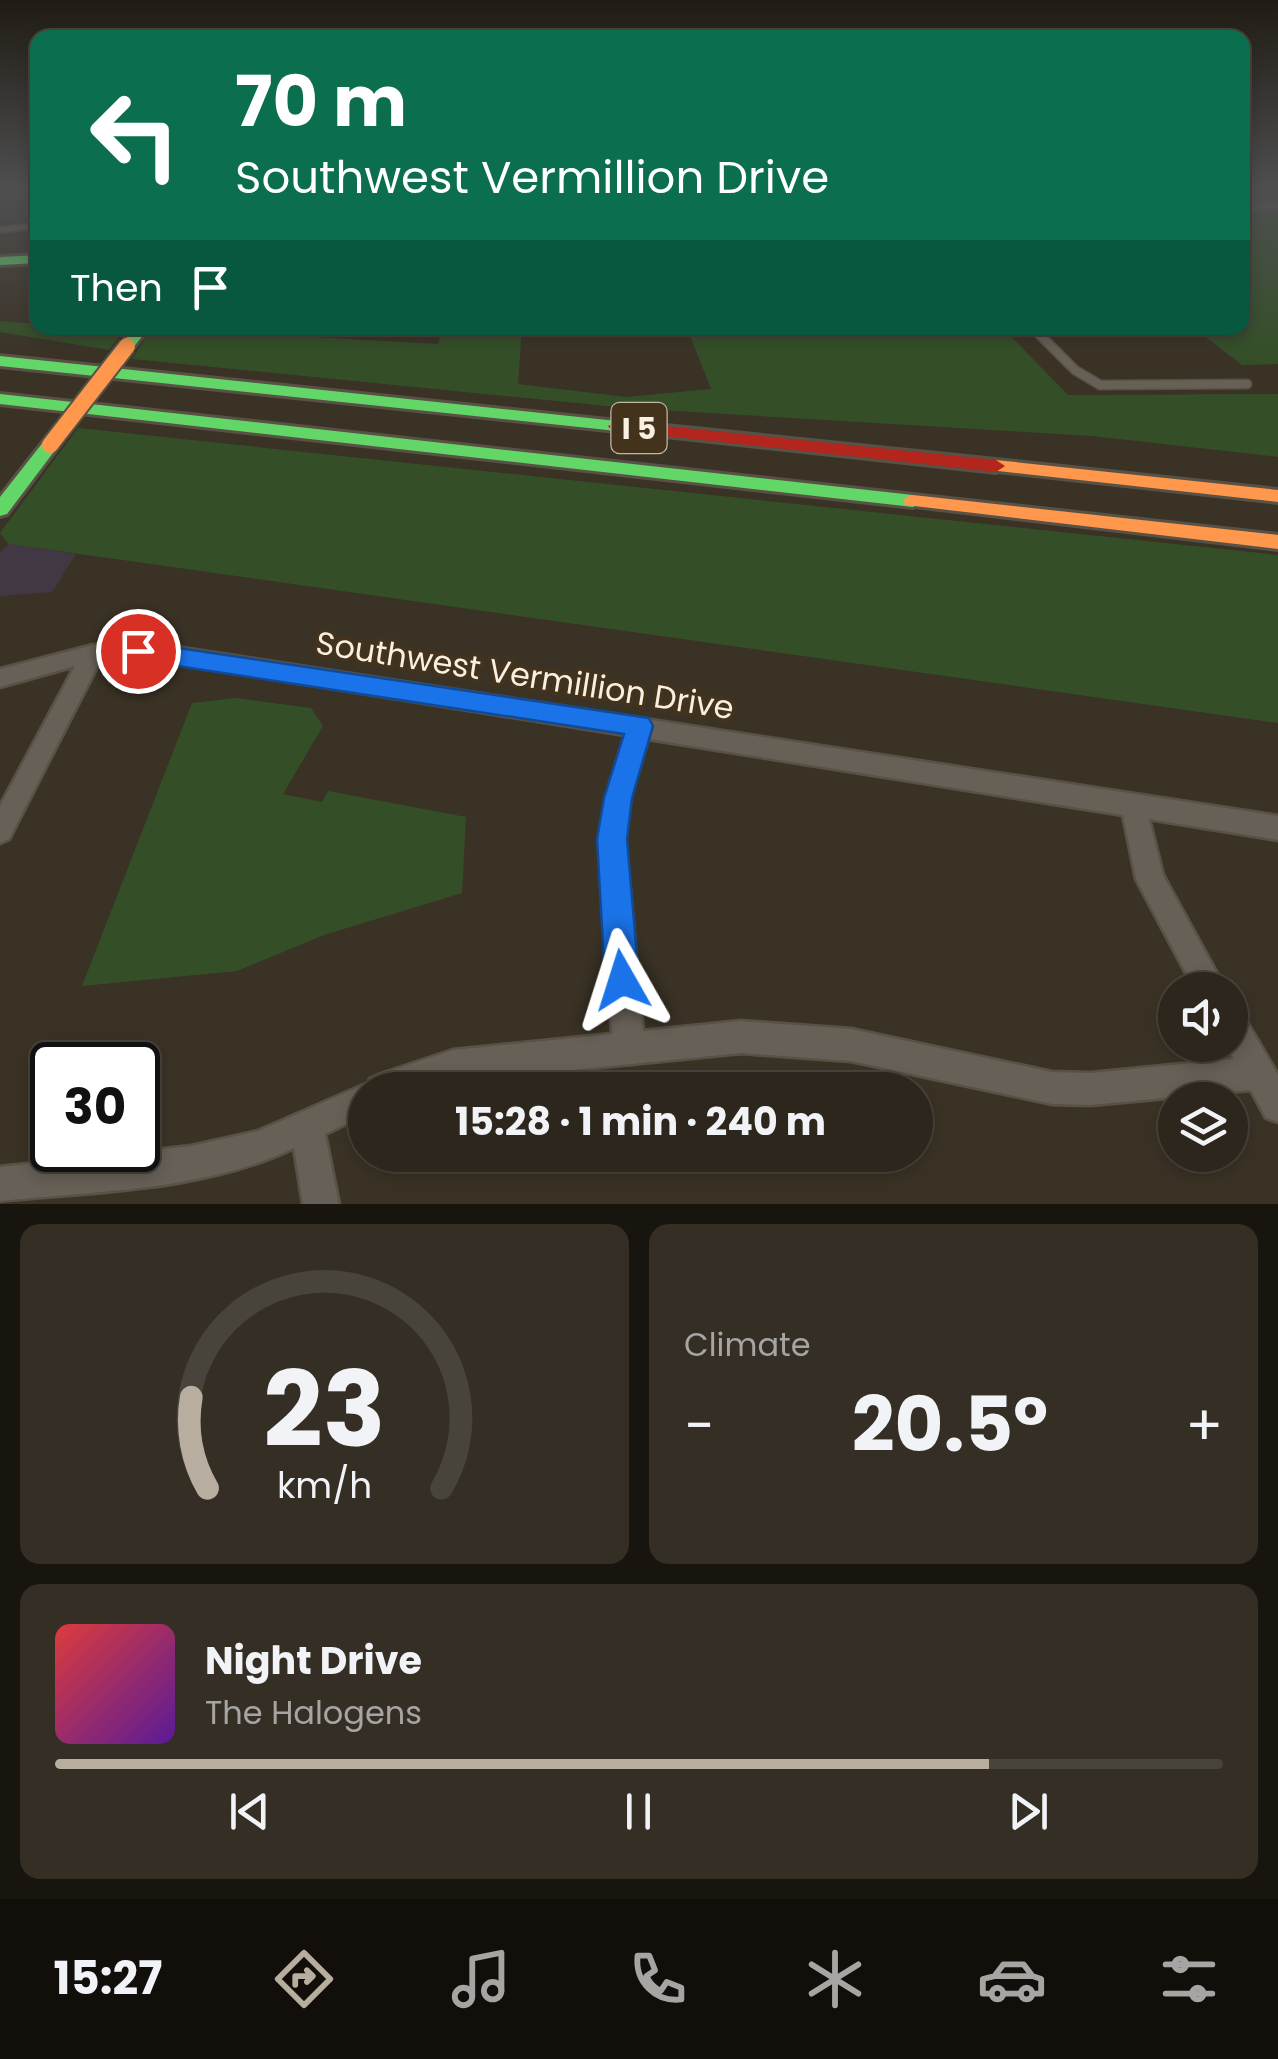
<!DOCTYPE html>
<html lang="en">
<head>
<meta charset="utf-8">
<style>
	:root { --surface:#2c261c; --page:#342e25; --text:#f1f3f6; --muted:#a6a5a3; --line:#48433b; --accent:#b7aea0 }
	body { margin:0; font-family:Poppins,sans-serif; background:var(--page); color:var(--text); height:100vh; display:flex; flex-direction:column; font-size:38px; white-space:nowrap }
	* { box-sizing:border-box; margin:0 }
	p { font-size:32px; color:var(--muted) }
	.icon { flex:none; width:55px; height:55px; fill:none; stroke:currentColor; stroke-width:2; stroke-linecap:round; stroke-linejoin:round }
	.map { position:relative; height:1204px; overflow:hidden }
	.details { display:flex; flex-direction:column; gap:20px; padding:20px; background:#18150f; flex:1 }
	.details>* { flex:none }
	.guide { position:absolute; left:30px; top:30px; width:1220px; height:305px; border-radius:20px; box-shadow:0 5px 15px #0003,0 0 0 2px var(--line); background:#0b6e4f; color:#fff; overflow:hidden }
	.controls { position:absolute; left:1158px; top:972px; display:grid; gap:20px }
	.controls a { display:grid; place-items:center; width:90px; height:90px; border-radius:50%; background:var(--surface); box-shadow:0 5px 15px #0003,0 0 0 2px var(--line); font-size:50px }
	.speed { position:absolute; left:30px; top:1042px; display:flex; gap:20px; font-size:50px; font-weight:700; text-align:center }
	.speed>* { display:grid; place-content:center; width:130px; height:130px; border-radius:50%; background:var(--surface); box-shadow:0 5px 15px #0003,0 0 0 2px var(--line); line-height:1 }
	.speed .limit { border:5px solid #111; border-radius:15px; background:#fff; color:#111 }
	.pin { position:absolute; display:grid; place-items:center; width:85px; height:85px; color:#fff; margin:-42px; border:5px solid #fff; border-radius:50%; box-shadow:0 2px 10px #0007 }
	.me { position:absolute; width:110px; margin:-55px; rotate:354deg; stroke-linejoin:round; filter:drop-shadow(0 0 8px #0008) }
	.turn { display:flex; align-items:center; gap:35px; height:210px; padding:0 40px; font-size:45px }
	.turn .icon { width:130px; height:130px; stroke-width:2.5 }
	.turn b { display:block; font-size:70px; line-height:85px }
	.then { display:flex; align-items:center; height:95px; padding:0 40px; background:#0003; gap:20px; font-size:38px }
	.big { font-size:75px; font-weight:700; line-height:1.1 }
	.details .card { flex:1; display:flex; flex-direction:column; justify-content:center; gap:15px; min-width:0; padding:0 35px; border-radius:20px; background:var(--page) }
	.details .dial { align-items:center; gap:0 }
	.dial svg { height:260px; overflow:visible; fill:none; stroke:var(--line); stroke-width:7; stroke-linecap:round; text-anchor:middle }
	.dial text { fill:var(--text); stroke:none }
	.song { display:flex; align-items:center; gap:30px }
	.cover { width:120px; height:120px; border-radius:15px; background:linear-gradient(135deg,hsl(0 70% 55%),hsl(270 70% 35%)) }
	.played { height:10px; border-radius:5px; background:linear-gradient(90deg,var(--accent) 80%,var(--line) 80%) }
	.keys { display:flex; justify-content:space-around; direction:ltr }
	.heat { display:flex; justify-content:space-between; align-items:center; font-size:55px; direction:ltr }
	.details .tiles { flex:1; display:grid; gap:20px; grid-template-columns:1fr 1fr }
	.card:last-child { grid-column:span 2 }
	.trip { position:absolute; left:348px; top:1072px; width:585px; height:100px; border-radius:50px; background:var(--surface); box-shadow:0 5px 15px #0003,0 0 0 2px var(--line); font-weight:700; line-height:100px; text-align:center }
	.menu { display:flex; height:160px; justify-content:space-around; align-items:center; background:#120f0b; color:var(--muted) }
	.menu .icon { width:70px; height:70px }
	.menu .on { color:var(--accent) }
	.menu b { font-size:45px; color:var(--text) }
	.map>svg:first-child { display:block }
	.industrial { fill:#423844 }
	.green { fill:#344f28 }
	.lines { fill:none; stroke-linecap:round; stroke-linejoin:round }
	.lane-far1-casing { stroke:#585145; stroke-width:8 }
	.lane-casing { stroke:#585145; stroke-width:11 }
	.street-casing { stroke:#585145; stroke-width:5 }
	.fast-casing { stroke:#585145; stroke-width:6 }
	.slow-casing { stroke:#585145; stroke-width:6 }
	.jam-casing { stroke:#585145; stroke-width:6 }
	.lane-far1 { stroke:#676057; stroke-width:5 }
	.lane { stroke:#676057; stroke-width:8 }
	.street { fill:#676057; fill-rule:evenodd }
	.fast { fill:#63d668; fill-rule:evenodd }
	.slow { fill:#ff974d; fill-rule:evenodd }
	.jam { fill:#b3261e; fill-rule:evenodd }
	.slow-bridge-casing { stroke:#585145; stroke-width:20; stroke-linecap:butt }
	.slow-bridge { stroke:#ff974d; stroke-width:16 }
	.wall { fill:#4a3a30 }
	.building { fill:#564438; stroke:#3c3027; stroke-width:2.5 }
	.route { fill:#1a73e8; stroke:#114b97; stroke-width:2.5 }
	.labels { text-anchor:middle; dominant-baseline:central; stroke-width:8; stroke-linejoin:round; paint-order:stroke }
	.shield { fill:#43331c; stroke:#c3b7a7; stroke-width:2.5 }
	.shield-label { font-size:30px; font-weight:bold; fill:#faf0e2 }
	.street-label { font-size:32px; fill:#faf0e2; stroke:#43331c }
</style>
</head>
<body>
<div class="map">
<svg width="1278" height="1204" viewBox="0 0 1278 1204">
	<rect width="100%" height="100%" fill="#3a3225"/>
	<path class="industrial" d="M9 544 76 554 52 592 0 596V552Z"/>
	<g class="green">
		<path d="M1278 208V364L1242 365 1194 328H1242L1243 259 1251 257 1243 252V209Z"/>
		<path d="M0 321 37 324 38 328H126L109 350 0 332Z"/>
		<path d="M152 328 438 344 443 328H522L518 384 626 397 711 389 687 328H1003L1068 395 1278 394V457L1092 436 627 408 132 359Z"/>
		<path d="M78 428 1278 555V723L9 544 0 533Z"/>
		<path d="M235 698 311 708 323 726 283 794 322 802 328 791 466 817 462 893 324 935 237 971 82 986 192 703Z"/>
	</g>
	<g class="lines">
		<defs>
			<path id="lane-far1" d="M0 230 26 227"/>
			<path id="lane" d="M1033 328 1075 370 1100 385 1247 384"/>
			<g id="street">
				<path d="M1278 202V208L1242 209V203Z"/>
				<path d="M93 645H162L1278 816V840L1149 819 1163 875 1226 990H1195L1136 879 1123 815 648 739 630 798 625 839 643 1031 741 1021 851 1029 1052 1072 1091 1073 1234 1059 1225 1045H1230V1008L1241 1012 1278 1075V1122L1266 1118 1251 1090 1091 1105 1052 1104 851 1061 741 1053 453 1082 429 1090H365V1115L325 1134 339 1204H303L294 1148C205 1191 97 1191 0 1201V1167L191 1146 258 1131 368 1083 370 1079 381 1074 453 1050 612 1034 599 839 606 798 625 735 162 661H100L9 839 0 843V806L75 666 0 687V669Z"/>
			</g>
			<g id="fast">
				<path d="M38 255V263L0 265V257Z"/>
				<path d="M135 328H149L132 349H122L119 346Z"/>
				<path d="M0 356 617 421 626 426 617 431 0 366Z"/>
				<path d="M0 394 913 495 923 501 913 507 0 404Z"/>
				<path d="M50 440 59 445 7 514 0 516V497L44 441Z"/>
			</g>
			<g id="slow">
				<path d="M996 460 1278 490V502L989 470 987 466Z"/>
				<path d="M913 495 1278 535V549L906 505 903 501 906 497Z"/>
			</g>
			<path id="jam" d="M617 421 996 460 1005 466 996 472 611 430 608 426Z"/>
		</defs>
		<use href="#lane-far1" class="lane-far1-casing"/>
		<use href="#lane" class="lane-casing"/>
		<use href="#street" class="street-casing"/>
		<use href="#fast" class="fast-casing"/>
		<use href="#slow" class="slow-casing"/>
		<use href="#jam" class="jam-casing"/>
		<use href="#lane-far1" class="lane-far1"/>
		<use href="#lane" class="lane"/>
		<use href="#street" class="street"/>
		<use href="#fast" class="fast"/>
		<use href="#slow" class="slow"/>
		<use href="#jam" class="jam"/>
		<defs>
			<path id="slow-bridge" d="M50 445 127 346"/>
		</defs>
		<use href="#slow-bridge" class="slow-bridge-casing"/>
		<use href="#slow-bridge" class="slow-bridge"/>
	</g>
	<path class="wall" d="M38 195V222L28 221 22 210Z"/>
	<path class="building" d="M38 195V211L22 210Z"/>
	<linearGradient id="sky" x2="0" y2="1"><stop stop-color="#201c14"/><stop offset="0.53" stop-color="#4f4f51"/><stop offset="1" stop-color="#4f4f51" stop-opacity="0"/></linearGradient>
	<rect width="1278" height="358" fill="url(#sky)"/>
	<path class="route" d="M138 642 649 718 653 726 632 798 627 839 639 980 634 992 622 997 610 992 605 980 597 839 604 798 624 734 138 660 126 651Z"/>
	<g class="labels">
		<rect class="shield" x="611.5" y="403" width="55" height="50" rx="8"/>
		<g class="shield-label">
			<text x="639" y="428">I 5</text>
		</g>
		<g class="street-label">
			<text transform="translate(525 675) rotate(9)">Southwest Vermillion Drive</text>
		</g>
	</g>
</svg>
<div class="controls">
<a><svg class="icon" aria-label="sound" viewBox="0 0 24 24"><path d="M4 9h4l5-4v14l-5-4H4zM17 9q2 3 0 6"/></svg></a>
<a><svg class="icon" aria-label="layers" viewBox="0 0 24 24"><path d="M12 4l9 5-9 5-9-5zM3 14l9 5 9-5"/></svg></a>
</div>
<div class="speed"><div class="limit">30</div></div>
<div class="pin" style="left:138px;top:651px;background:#d93025"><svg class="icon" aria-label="arrive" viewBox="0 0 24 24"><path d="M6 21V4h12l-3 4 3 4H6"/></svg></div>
<svg class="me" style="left:622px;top:980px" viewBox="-20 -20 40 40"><path d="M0-17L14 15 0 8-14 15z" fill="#1a73e8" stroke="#fff" stroke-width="4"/></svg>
<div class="trip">15:28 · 1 min · 240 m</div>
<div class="guide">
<div class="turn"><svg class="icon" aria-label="left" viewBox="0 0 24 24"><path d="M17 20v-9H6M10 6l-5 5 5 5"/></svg><div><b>70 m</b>Southwest Vermillion Drive</div></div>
<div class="then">Then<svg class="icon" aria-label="arrive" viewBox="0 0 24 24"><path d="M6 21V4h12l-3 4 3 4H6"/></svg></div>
</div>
</div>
<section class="details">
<div class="tiles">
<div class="card dial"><svg viewBox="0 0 100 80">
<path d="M14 69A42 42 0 1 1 86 69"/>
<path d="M14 69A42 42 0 0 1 9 41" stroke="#b7aea0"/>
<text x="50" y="56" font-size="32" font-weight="700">23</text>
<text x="50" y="72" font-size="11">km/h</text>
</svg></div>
<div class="card"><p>Climate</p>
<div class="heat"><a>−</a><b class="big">20.5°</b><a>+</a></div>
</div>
<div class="card">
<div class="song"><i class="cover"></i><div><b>Night Drive</b><p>The Halogens</p></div></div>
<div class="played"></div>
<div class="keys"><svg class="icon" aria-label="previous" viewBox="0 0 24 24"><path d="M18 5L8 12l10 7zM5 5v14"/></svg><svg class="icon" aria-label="pause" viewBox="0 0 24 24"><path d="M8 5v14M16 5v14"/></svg><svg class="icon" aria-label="next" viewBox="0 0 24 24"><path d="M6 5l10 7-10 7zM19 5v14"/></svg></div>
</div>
</div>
</section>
<nav class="menu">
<b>15:27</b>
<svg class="icon on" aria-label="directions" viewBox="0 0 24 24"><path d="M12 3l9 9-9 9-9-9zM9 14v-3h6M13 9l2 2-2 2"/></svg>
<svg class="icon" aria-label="music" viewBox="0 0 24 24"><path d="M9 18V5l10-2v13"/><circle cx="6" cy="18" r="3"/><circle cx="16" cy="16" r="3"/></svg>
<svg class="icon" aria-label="phone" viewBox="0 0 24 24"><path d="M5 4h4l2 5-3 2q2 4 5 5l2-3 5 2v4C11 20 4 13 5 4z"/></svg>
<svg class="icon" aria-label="climate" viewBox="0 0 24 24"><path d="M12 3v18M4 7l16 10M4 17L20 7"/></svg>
<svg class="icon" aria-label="car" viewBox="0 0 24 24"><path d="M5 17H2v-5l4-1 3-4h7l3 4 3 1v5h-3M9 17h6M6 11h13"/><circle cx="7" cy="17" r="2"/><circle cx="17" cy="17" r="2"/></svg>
<svg class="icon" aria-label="filters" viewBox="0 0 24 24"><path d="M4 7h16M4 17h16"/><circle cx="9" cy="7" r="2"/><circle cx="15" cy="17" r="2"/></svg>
</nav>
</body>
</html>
